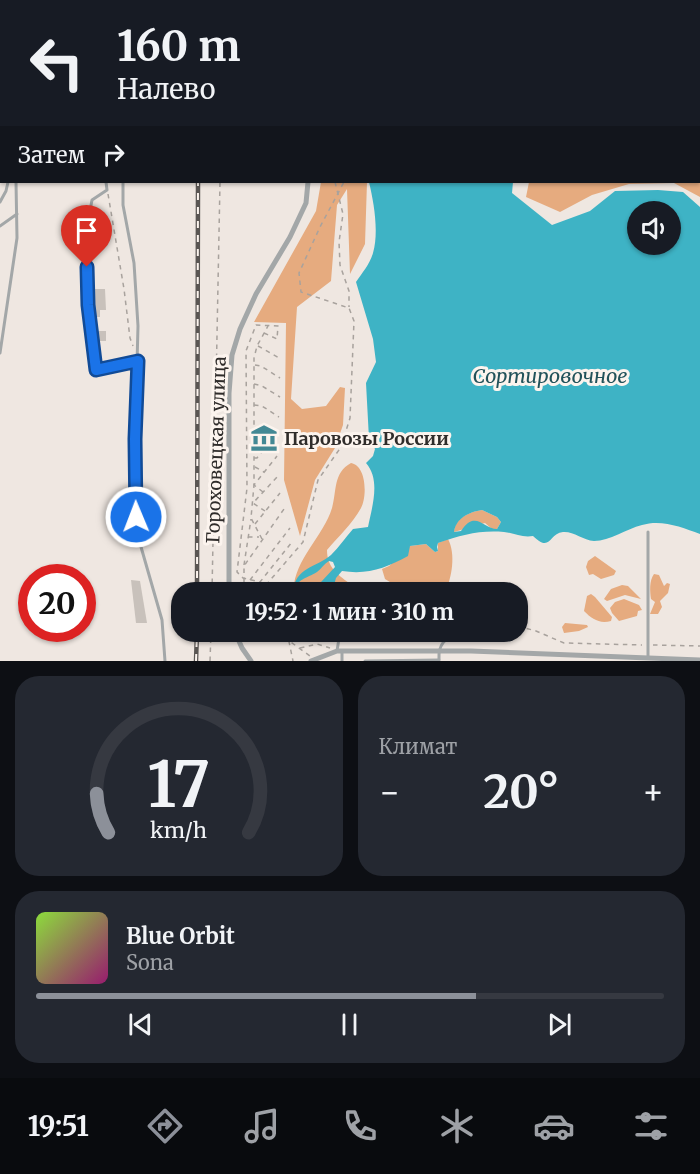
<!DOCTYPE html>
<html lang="ru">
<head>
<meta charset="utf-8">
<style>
	:root { --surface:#171b24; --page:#242831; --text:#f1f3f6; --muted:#9ea1a6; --line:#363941; --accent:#8c9099 }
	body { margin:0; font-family:Merriweather,serif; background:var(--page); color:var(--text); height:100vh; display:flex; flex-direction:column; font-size:22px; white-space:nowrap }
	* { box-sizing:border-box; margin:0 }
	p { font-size:20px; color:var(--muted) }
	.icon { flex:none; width:33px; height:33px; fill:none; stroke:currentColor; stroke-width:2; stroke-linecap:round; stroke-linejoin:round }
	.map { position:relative; height:661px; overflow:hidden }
	.drawer { display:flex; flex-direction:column; gap:15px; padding:15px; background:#0d0f14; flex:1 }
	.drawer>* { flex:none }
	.banner { position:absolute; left:0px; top:0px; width:700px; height:183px; box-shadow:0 2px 4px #0004; background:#171b24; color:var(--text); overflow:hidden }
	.buttons { position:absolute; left:627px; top:201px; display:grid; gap:12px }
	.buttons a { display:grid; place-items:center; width:54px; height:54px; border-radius:50%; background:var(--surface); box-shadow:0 2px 4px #0004; font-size:30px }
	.speed { position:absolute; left:18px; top:564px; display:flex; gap:12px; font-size:30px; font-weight:700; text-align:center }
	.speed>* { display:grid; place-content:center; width:78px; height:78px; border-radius:50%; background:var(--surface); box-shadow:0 2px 4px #0004; line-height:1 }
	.speed .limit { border:9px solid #d22; background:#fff; color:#111 }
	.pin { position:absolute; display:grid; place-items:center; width:51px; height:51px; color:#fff; margin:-62px -26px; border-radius:50% 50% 50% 0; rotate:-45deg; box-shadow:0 0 6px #0007 }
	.pin .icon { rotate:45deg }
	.me { position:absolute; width:66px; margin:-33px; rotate:359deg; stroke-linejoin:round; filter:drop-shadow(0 0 4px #0008) }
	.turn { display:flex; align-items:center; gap:21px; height:126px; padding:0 18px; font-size:27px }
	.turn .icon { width:78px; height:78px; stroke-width:2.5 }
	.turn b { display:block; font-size:42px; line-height:51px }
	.then { display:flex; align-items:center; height:57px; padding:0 18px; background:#0003; gap:12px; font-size:22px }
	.big { font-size:45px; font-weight:700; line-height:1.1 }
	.drawer .tile { flex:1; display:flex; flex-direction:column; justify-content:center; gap:9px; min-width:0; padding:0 21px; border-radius:24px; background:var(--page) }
	.drawer .dial { align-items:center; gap:0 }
	.dial svg { height:156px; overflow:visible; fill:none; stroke:var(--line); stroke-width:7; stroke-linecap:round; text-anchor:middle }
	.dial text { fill:var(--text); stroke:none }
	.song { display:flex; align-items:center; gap:18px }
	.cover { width:72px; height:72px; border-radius:9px; background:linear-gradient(135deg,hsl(90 70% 55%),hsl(320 70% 35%)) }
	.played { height:6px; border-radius:3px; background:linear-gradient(90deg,var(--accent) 70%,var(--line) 70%) }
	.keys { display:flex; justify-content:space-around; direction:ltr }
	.heat { display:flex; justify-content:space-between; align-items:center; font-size:33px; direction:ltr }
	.drawer .tiles { flex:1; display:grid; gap:15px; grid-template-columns:1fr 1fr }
	.tile:last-child { grid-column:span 2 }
	.trip { position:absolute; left:171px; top:582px; width:357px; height:60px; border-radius:24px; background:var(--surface); box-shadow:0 2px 4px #0004; font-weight:700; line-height:60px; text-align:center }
	.menu { display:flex; height:96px; justify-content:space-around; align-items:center; background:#090b0e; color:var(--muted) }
	.menu .icon { width:42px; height:42px }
	.menu .active { color:var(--accent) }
	.menu b { font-size:27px; color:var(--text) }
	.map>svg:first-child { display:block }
	.green { fill:#e6ab7f }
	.water { fill:#3eb3c5; fill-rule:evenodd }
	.building { fill:#c8c1bb }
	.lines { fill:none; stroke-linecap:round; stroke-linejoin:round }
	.path { stroke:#a8a29d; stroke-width:1.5; stroke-dasharray:4.5 4.5; stroke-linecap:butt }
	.service { stroke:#a3a7a8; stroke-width:3 }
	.minor { stroke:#a3a7a8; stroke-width:5 }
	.rail-casing { stroke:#5a5653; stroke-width:4.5 }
	.rail { stroke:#fcf4ee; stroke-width:2; stroke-dasharray:7; stroke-linecap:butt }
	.route-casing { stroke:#114b97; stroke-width:15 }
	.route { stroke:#1a73e8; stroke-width:10 }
	.labels { text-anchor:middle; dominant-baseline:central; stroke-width:6; stroke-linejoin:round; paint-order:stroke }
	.poi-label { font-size:18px; font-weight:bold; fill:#2f2c2a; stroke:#fcf4ee; text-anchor:start }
	.street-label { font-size:18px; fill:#2f2c2a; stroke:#fcf4ee }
	.water-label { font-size:20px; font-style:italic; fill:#21525a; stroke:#fcf4ee }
</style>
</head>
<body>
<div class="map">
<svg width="700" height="661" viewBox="0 0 700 661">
	<rect width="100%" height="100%" fill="#efe7e1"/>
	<g class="green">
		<path d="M236 0H378L235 2Z"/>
		<path d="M700 46V197L674 183 629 184 592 195 560 212 526 197 529 182H699Z"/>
		<path d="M321 182H367L365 244 350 274 347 189 337 205 331 281 297 307 291 399 302 409 326 406 340 387 345 388 343 425 335 448 315 480 300 536 284 480 286 323 254 322 316 211Z"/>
		<path d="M351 463C367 466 367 497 361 508 353 523 338 537 327 550 327 567 337 574 349 583V592H294C292 562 324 536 332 508 337 490 333 473 351 463Z"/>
		<path d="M482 510 497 517 501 522 497 529H492L485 523 454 532C455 518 469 512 482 510Z"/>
		<path d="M448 539C456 554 452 578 445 592H413L411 590H403L385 579 382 569 389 566 410 546 426 544 435 552 438 551V543Z"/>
		<path d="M595 556 616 571 614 575 601 579 593 574 589 575 586 567 588 561Z"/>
		<path d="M654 574 659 575 664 586 667 583 670 584 668 593 660 601 662 607 658 614H650L655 602 651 599C650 591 649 581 654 574Z"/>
		<path d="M622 585 628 586 641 599 625 595 607 601 604 599 611 589Z"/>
		<path d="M591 594 595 597 612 617 611 621C599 624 592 619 584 611L587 596Z"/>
		<path d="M624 599 639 605 642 610 638 611 637 616 619 621 612 613 610 608 615 602Z"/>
		<path d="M565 623 587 625 588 627 579 631 564 633 562 627Z"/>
	</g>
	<g class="water">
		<path d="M385 0H638L639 1H384Z"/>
		<path d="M369 182H513L512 193 552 225 590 211 615 191 658 190 683 192 700 207V534C682 527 661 519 642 525 626 529 610 541 594 541 583 540 573 531 563 532 548 534 551 553 533 536 522 538 515 533 504 532 479 530 462 535 438 543L437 547 438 551 435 552 426 544 410 546 408 556C386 568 368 575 342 571L336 578 332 592H313L312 588 321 582 335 567 333 562 329 561C324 564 321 569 317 572 306 579 297 578 295 592H293C295 567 316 568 331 555 339 547 346 537 353 529L368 527C372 507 381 480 366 463L373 456 375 449 369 439 366 383 376 362 373 339 356 282C362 273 370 264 373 253 379 232 374 203 369 182ZM638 212H670V244H638ZM482 510 497 517 501 522 497 529C484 529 475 509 461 531L454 532C456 518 469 512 482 510Z"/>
	</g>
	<g class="building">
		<path d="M92 289H105L106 310H100V317H93Z"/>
		<rect x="98" y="331" width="8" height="10"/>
		<path d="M131 580 140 581 147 623H136Z"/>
	</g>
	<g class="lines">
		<g class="path">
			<path d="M361 0 362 2"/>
			<path d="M231 2V0"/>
			<path d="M247 2 248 0"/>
			<path d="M335 182 343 214 339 242 340 265 349 291V307"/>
			<path d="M108 194 124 289 130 338 133 346"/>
			<path d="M264 333 277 339 278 326 256 325 246 351 247 488 237 572 243 578 260 582 292 542"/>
			<path d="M258 346 281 359"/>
			<path d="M255 365 261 366 280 378"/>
			<path d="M254 384 262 386 280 397"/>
			<path d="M254 405 262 406 279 417"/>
			<path d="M265 431 264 438 268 443"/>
			<path d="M254 439 277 436"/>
			<path d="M254 458H257L274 436 255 424"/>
			<path d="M255 467 264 472"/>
			<path d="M263 492 254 485 277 456"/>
			<path d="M265 511 253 503 278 476"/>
			<path d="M255 524 280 493"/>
			<path d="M248 537H259"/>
			<path d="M262 539 251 518 254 485V358L257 346 268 326"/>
			<path d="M244 565 251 519"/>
			<path d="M250 580 290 528"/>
			<path d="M244 582V566L284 509"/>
			<path d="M267 584 271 592"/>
			<path d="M212 592 220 182"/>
			<path d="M260 592 303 542 318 480 341 447 350 418 354 321 349 308 301 292 299 273 320 227 344 182"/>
			<path d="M518 626 536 631 564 643 642 645"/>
			<path d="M277 632 310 656"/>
			<path d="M287 632 293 661"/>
			<path d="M344 638 441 639"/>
			<path d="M653 645 700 646"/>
			<path d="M300 648 317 644 330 648"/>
			<path d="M210 661 211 632"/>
		</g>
		<g class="service">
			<path d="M118 2V0"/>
			<path d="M0 19 2 21"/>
			<path d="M106 182 107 190 92 200C80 256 89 314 96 370L138 361"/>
			<path d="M123 182V205L134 263 138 326 135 439 137 533 162 620 165 661"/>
			<path d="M0 202 6 191 8 182"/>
			<path d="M0 226 17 214"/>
			<path d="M0 353 17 238 16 182"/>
			<path d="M356 592 357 591 361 592"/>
			<path d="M337 651 340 632"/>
			<path d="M342 651V661"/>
			<path d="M648 658V532"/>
			<path d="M439 659C438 645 445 638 457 633"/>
			<path d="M365 661 439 660"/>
		</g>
		<g class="minor">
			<path d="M0 141H2"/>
			<path d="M229 592V393L232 355 240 329 256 294 290 237 306 203 308 182"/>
			<path d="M235 632 242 648 251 661"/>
			<path d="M311 661 337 651H471L700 660"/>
		</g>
		<defs>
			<g id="rail">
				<path d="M199 0V2"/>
				<path d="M197 592 198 182"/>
				<path d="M196 661 197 632"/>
			</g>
		</defs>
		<use href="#rail" class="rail-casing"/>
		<use href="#rail" class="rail"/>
	</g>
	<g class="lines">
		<defs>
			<path id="route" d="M87 267 88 305 96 370 138 361 135 439 136 517"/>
		</defs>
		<use href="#route" class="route-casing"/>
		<use href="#route" class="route"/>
	</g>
	<defs>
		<symbol id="museum-bare" viewBox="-9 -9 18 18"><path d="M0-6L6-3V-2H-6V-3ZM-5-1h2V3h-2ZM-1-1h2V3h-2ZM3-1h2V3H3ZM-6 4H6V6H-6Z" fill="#438894" stroke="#fcf4ee" stroke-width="2.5" paint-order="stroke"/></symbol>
	</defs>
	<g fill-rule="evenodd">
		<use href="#museum-bare" x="245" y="419" width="38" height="38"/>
	</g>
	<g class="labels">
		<g class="poi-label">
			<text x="284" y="438">Паровозы России</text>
		</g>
		<g class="street-label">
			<text transform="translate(216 450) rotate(-88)">Гороховецкая улица</text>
		</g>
		<g class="water-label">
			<text x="550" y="375">Сортировочное</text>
		</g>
	</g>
</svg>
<div class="buttons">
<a><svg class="icon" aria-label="sound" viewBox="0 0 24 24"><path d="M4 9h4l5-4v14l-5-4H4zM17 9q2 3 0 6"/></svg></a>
</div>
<div class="speed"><div class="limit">20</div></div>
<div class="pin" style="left:87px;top:267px;background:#d93025"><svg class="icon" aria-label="arrive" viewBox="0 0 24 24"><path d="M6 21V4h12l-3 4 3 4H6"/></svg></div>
<svg class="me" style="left:136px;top:517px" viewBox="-20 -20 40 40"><circle r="17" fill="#1a73e8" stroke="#fff" stroke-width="3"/><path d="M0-11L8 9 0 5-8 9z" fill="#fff"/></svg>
<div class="trip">19:52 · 1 мин · 310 m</div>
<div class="banner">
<div class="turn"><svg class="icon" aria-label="left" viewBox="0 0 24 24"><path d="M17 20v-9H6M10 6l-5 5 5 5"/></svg><div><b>160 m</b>Налево</div></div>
<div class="then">Затем<svg class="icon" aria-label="right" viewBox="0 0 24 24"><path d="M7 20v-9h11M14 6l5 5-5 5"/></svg></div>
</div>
</div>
<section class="drawer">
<div class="tiles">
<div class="tile dial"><svg viewBox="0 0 100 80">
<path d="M14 69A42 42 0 1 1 86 69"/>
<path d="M14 69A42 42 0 0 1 8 49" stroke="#8c9099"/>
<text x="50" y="56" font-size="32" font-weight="700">17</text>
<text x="50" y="72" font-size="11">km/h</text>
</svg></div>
<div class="tile"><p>Климат</p>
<div class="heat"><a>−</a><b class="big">20°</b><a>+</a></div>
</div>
<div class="tile">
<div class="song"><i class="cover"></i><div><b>Blue Orbit</b><p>Sona</p></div></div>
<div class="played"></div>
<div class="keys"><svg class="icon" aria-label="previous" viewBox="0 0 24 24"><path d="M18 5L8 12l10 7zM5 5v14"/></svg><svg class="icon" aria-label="pause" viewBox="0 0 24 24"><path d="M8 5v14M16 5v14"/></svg><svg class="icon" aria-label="next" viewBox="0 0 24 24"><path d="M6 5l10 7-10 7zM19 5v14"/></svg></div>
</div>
</div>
</section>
<nav class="menu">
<b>19:51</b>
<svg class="icon active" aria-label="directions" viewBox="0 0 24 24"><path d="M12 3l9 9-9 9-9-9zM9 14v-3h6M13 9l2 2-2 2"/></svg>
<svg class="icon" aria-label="music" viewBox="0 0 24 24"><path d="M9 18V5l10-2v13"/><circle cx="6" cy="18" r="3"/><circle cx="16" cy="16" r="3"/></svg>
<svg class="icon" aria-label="phone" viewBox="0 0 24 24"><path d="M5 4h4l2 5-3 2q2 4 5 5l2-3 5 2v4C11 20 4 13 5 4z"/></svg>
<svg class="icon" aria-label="climate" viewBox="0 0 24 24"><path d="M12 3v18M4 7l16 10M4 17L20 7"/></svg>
<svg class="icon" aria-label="car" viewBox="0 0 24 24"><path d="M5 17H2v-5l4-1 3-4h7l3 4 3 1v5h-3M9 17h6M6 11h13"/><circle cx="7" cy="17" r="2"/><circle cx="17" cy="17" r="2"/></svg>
<svg class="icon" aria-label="filters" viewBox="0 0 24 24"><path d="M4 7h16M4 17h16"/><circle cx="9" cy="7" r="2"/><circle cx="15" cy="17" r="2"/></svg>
</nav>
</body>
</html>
